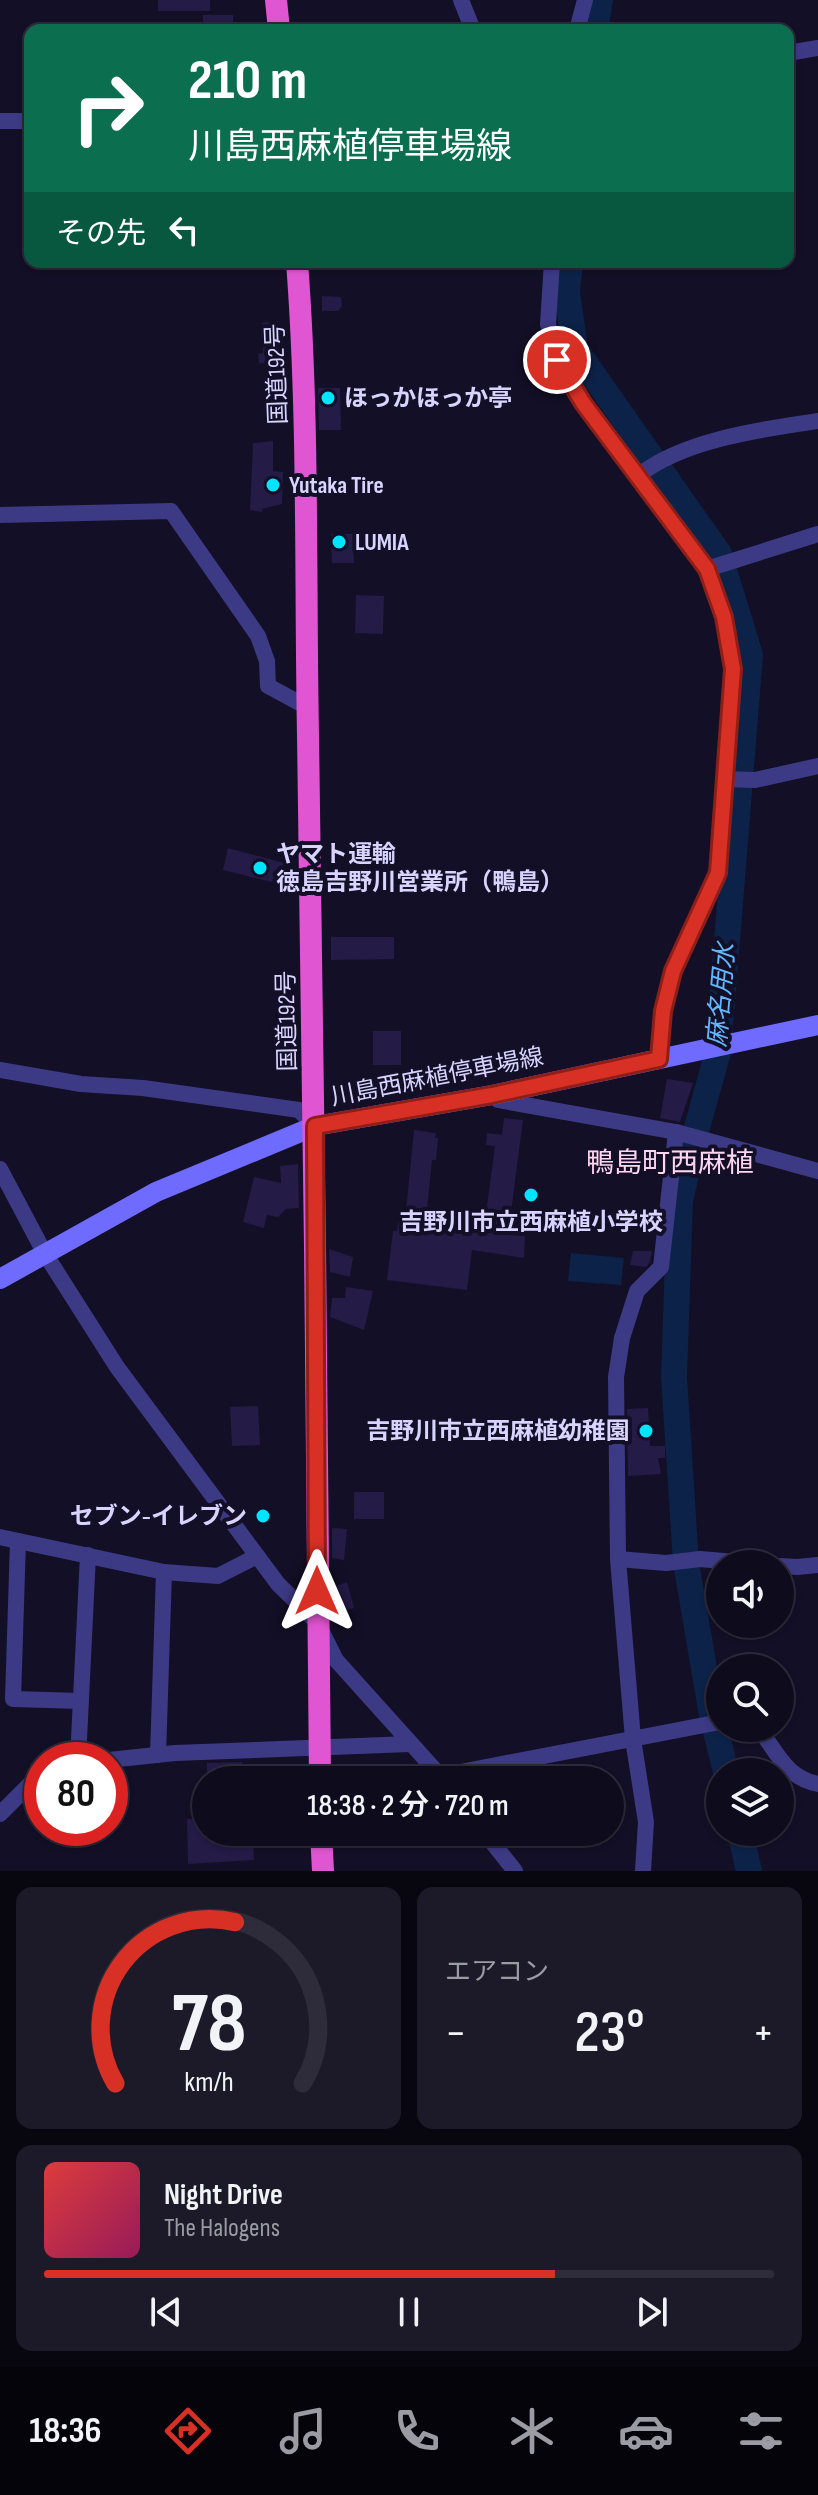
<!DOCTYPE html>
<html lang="ja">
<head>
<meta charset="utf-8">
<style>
	:root { --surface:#0e0b1c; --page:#1c1929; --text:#f1f3f6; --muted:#9b9ba3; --line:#2e2b3b; --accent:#d93025 }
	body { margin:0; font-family:"Sofia Sans Condensed","Noto Sans JP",sans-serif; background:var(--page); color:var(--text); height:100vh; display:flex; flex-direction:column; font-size:30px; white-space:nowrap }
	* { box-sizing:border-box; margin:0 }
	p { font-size:26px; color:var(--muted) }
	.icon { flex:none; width:44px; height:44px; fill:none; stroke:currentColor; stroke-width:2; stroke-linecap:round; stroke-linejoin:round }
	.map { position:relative; height:1871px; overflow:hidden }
	.panel { display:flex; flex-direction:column; gap:16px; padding:16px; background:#08060f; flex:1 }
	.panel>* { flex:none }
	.top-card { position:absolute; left:24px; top:24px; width:770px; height:244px; border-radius:16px; box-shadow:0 2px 6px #0004,0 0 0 2px var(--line); background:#0b6e4f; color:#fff; overflow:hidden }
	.fabs { position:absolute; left:706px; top:1550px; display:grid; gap:16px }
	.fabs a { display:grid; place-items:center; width:88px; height:88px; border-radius:50%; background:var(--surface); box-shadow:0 2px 6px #0004,0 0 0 2px var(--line); font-size:40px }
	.speed { position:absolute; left:24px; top:1742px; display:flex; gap:16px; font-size:40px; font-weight:700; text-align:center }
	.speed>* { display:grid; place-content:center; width:104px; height:104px; border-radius:50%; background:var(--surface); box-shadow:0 2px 6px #0004,0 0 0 2px var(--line); line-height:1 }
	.speed .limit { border:12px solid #d22; background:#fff; color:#111 }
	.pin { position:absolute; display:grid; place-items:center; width:68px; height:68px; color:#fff; margin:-34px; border:4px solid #fff; border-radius:50%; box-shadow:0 2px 8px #0007 }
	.me { position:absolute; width:88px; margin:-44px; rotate:0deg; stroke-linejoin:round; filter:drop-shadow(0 0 6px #0008) }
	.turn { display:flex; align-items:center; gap:28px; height:168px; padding:0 32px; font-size:36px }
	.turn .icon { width:104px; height:104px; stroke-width:2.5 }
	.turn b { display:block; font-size:56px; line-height:68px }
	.then { display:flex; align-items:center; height:76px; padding:0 32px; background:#0003; gap:16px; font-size:30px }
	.big { font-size:60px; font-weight:600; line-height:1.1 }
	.panel .card { flex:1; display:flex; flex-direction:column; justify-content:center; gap:12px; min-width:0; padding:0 28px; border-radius:16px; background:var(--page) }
	.panel .dial { align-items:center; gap:0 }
	.dial svg { height:208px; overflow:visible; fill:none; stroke:var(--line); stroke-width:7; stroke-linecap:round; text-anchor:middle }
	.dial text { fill:var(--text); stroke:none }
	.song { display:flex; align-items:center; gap:24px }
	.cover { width:96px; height:96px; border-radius:12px; background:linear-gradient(135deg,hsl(0 70% 55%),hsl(330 70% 35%)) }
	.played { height:8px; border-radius:4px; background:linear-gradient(90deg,var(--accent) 70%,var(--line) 70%) }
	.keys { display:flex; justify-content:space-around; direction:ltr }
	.heat { display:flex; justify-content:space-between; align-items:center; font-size:44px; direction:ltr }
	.panel .tiles { flex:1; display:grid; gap:16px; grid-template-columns:1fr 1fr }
	.card:last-child { grid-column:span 2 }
	.trip { position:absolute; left:192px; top:1766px; width:432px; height:80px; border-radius:40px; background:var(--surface); box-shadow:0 2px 6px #0004,0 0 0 2px var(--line); font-weight:600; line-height:80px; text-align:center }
	.tabs { display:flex; height:128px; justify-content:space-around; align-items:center; background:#06040b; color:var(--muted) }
	.tabs .icon { width:56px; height:56px }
	.tabs .selected { color:var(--accent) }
	.tabs b { font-size:36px; color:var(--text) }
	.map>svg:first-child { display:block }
	.water { fill:#0c2248 }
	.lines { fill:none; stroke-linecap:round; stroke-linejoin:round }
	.river { stroke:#0c2248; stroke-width:26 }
	.building { fill:#241b47 }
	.minor { stroke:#3d3a85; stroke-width:16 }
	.secondary { stroke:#6f6bff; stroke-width:20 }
	.trunk { stroke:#e055d1; stroke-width:22 }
	.route-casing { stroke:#8d1f18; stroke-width:20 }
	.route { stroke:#d93025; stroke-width:14 }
	.poi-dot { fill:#00e5ff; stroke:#130f26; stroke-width:3 }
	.labels { text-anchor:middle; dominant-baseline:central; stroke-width:8; stroke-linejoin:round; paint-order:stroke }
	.street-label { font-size:24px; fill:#d9d4ff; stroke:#130f26 }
	.poi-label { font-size:24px; font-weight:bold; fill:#d9d4ff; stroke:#130f26; text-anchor:start }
	.water-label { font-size:26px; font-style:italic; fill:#62b6ff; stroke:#130f26 }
	.quarter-label { font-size:28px; fill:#ffd6f0; stroke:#130f26 }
</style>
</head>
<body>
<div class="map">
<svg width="818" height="1871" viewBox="0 0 818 1871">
	<rect width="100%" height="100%" fill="#130f26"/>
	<path class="water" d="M571 1253 624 1258 621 1285 568 1281Z"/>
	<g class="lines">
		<g class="river">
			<path d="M595 30 600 0"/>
			<path d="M570 262 567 292 575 349 719 554 750 655 718 1052 694 1138 680 1201 674 1377 686 1563 712 1715 726 1772"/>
			<path d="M740 1832 749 1871"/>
		</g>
	</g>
	<g class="building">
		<rect x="158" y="0" width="52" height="11"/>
		<rect x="203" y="15" width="30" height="15"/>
		<path d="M322 296 341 297 342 306 338 311H322Z"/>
		<path d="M278 321 281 364 259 363 258 354 263 353 262 323Z"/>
		<path d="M318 388H340L341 430H319Z"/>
		<path d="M273 441V471L283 472 282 504 262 509V512L250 510 253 443Z"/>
		<path d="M331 534H353L354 563H332Z"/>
		<path d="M356 595 384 596 383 634 355 633Z"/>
		<path d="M228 848 296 866 292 887 223 870Z"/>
		<path d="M331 937H394V959L331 960Z"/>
		<rect x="373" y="1031" width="28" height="34"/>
		<path d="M667 1079 693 1083 680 1122 660 1118Z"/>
		<path d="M504 1118 523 1120 508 1235 525 1236 524 1258 472 1250 467 1290 387 1280 393 1231H397L400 1210 406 1211 414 1130 436 1133 435 1138H438L436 1160H432L426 1220 484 1228 495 1146 486 1145 487 1133 502 1135Z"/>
		<path d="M298 1164 299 1208 286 1209 278 1217 267 1215 264 1228 243 1222 254 1177 281 1183 280 1166Z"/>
		<path d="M329 1249 353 1257 350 1277 330 1272Z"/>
		<path d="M633 1251H652L650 1262 646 1267 630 1265Z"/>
		<path d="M346 1287 373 1291 364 1330 330 1317 332 1298H345Z"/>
		<path d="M258 1406 260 1445 232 1446 230 1407Z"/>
		<path d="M648 1408 650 1446H665V1458H658L661 1474 628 1476 627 1409Z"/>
		<rect x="354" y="1492" width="30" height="27"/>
		<path d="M332 1528 347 1529 344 1560 332 1558Z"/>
		<path d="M347 1582 354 1608 338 1612 333 1587Z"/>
		<path d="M242 1762 241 1780H207V1763Z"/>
		<path d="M206 1818V1832H253L254 1860 188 1864 187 1819Z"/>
	</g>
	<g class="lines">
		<g class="minor">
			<path d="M461 0 473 30"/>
			<path d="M577 30 585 0"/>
			<path d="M788 53 818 48"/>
			<path d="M0 121H30"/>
			<path d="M552 262 548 324 557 360 583 403 707 569 724 617 733 669 718 873 673 971 663 1011 659 1059"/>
			<path d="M638 476C682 440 763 429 818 421"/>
			<path d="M0 515 171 511 258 636 267 661 268 686 307 707"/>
			<path d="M707 569 818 534"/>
			<path d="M724 779 755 780 818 766"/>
			<path d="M0 1070 81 1084 143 1088 299 1110 315 1126"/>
			<path d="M492 1095 498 1100 676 1132 818 1171"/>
			<path d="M0 1169 44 1252 117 1367 278 1584 317 1622 336 1660 444 1780"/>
			<path d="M0 1537 164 1572 218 1576 257 1556"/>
			<path d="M18 1541 13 1699 81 1701"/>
			<path d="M618 1559 666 1563 700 1559 759 1564"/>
			<path d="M780 1566 797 1567 818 1565"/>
			<path d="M756 1728 762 1733C779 1756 788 1778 818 1784"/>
			<path d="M158 1755 164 1572"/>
			<path d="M78 1760 88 1555"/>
			<path d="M109 1760 175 1753 410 1744"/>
			<path d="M440 1776 720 1722"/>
			<path d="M0 1814 42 1772"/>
			<path d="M484 1832 515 1871"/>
			<path d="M643 1871 646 1822 633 1739 618 1559 616 1377 622 1338 637 1291 661 1267 676 1132"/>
		</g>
		<path class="secondary" d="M0 1279 156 1192 315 1126 492 1095 818 1025"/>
		<g class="trunk">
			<path d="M276 0 279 30"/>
			<path d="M297 262C309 419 305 577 308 735 314 1083 317 1432 320 1780"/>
			<path d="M321 1832 323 1871"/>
		</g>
	</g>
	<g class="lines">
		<defs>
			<path id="route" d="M317 1591 315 1126 492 1095 659 1059 663 1011 673 971 718 873 733 669 724 617 707 569 583 403 557 360"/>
		</defs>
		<use href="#route" class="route-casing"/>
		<use href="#route" class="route"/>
	</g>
	<g class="poi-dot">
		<circle cx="328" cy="398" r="8"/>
		<circle cx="273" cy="485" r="8"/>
		<circle cx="339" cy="542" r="8"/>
		<circle cx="260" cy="868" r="8"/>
		<circle cx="531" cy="1195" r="8"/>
		<circle cx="646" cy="1431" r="8"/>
		<circle cx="263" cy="1516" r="8"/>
	</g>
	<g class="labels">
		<g class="street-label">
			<text transform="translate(277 374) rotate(-92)">国道192号</text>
			<text transform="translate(287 1021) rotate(-91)">国道192号</text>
			<text transform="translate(437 1077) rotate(-11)">川島西麻植停車場線</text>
		</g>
		<g class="poi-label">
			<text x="344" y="398">ほっかほっか亭</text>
			<text x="289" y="485">Yutaka Tire</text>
			<text x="355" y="542">LUMIA</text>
			<text x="276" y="854">ヤマト運輸<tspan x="276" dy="28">徳島吉野川営業所（鴨島）</tspan></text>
			<text x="531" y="1222" text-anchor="middle">吉野川市立西麻植小学校</text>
			<text x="630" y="1431" text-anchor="end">吉野川市立西麻植幼稚園</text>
			<text x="247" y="1516" text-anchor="end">セブン-イレブン</text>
		</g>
		<g class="water-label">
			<text transform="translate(722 995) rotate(-85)">麻名用水</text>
		</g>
		<g class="quarter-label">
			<text x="670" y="1163">鴨島町西麻植</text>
		</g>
	</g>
</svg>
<div class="fabs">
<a><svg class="icon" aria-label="sound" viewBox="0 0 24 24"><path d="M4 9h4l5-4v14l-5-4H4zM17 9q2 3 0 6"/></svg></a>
<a><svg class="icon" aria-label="search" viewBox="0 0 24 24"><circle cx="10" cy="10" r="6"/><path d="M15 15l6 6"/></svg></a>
<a><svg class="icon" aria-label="layers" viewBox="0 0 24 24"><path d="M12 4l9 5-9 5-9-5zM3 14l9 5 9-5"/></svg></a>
</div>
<div class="speed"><div class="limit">80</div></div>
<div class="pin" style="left:557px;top:360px;background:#d93025"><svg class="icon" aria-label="arrive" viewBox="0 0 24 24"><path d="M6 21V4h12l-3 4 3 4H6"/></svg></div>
<svg class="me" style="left:317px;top:1591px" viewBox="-20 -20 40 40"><path d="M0-17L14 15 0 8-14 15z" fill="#d93025" stroke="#fff" stroke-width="4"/></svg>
<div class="trip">18:38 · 2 分 · 720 m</div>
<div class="top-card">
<div class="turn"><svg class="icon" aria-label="right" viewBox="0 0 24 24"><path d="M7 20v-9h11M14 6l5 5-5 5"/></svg><div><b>210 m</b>川島西麻植停車場線</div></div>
<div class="then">その先<svg class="icon" aria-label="left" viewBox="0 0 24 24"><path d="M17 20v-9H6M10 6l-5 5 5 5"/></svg></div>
</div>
</div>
<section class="panel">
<div class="tiles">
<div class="card dial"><svg viewBox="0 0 100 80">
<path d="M14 69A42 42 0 1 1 86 69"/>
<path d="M14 69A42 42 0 0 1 60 7" stroke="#d93025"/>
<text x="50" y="56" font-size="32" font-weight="700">78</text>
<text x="50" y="72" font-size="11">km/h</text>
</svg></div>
<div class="card"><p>エアコン</p>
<div class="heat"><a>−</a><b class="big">23°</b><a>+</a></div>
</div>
<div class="card">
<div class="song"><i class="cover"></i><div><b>Night Drive</b><p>The Halogens</p></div></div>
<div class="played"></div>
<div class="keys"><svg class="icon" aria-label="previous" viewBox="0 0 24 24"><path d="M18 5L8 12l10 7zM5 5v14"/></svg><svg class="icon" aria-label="pause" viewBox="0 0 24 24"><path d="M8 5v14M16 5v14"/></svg><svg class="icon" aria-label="next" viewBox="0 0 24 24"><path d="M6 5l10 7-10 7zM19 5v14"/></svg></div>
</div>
</div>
</section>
<nav class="tabs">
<b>18:36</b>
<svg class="icon selected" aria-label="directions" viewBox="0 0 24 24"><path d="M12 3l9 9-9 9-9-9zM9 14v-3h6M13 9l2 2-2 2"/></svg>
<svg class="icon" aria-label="music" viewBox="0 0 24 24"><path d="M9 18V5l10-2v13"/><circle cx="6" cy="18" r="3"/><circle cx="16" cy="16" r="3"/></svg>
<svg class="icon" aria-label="phone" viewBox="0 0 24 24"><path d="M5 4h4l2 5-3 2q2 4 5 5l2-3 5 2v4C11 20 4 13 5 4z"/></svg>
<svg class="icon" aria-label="climate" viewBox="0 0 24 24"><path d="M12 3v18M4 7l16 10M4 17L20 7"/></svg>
<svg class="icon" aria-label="car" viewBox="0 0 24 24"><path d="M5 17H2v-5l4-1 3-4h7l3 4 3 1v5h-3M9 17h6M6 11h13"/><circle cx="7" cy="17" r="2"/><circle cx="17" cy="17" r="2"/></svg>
<svg class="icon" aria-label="filters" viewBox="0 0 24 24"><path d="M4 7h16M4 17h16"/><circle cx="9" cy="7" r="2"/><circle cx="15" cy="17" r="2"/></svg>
</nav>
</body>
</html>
